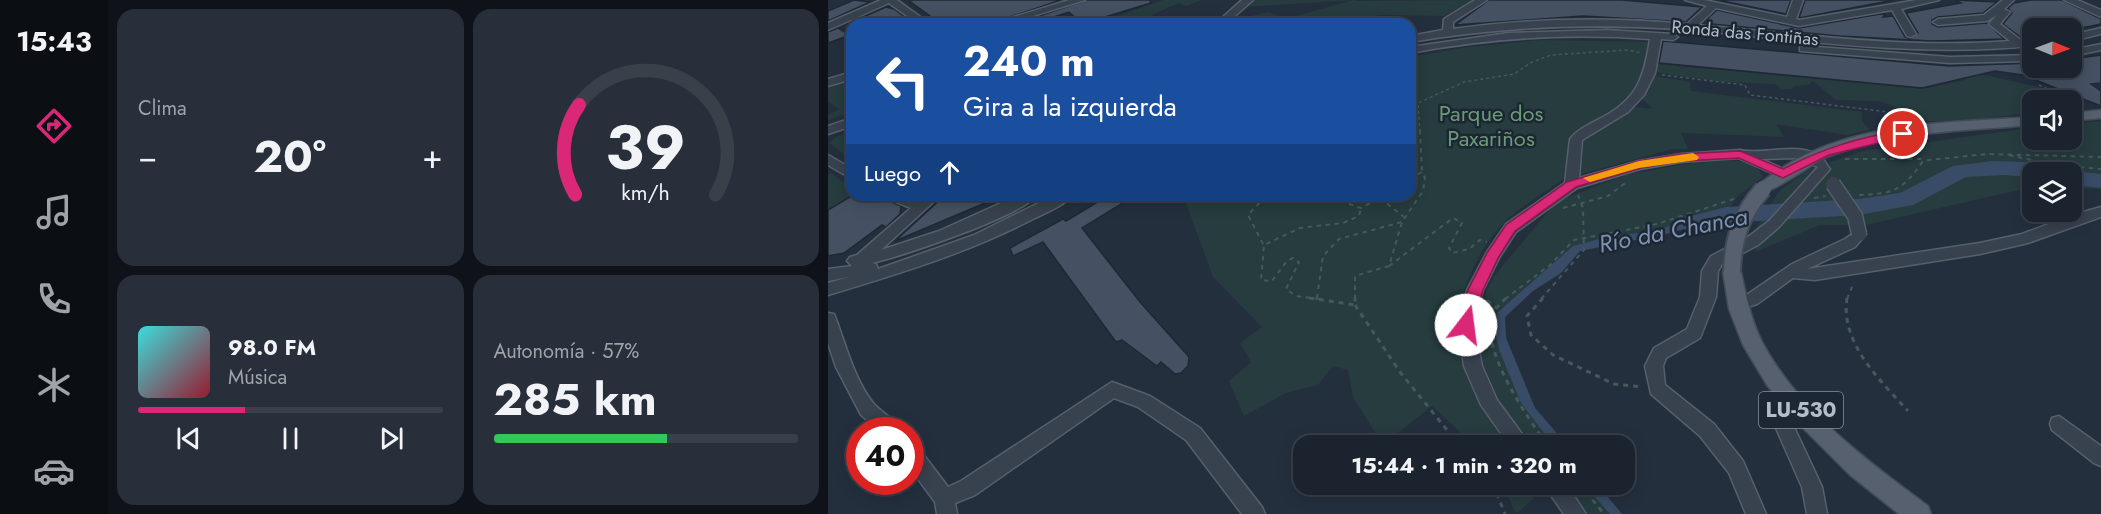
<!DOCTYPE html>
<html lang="es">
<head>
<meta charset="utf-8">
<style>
	:root { --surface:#1b232e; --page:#282f3a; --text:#f1f3f6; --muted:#a0a4aa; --line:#39404a; --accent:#db2777 }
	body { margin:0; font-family:Jost,sans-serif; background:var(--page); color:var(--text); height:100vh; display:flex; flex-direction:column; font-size:22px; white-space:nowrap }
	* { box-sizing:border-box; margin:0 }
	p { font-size:20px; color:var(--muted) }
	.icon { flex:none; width:33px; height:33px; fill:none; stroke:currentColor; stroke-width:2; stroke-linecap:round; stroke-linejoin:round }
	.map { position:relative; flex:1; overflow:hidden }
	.drawer { display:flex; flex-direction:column; gap:9px; padding:9px; background:#0f1319; width:720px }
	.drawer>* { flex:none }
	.hud { position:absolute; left:18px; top:18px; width:570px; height:183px; border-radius:18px; box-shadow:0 3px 15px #0003,0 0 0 2px var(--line); background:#1a4fa0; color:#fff; overflow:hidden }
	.needle { width:39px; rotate:91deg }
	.buttons { position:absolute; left:1194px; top:18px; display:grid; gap:12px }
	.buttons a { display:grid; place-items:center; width:60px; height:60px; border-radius:12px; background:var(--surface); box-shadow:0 3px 15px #0003,0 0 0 2px var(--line); font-size:30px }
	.speed { position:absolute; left:18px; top:417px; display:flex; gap:12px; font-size:30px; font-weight:700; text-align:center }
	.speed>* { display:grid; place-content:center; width:78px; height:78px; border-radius:50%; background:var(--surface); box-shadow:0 3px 15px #0003,0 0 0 2px var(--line); line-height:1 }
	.speed .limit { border:9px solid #d22; background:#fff; color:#111 }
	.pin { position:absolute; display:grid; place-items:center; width:51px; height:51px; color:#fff; margin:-26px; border:3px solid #fff; border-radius:50%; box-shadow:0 2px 6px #0007 }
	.me { position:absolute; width:66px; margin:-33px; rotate:15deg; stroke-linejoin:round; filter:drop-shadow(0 0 4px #0008) }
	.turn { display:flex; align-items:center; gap:21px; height:126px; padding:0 18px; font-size:27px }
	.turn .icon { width:78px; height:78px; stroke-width:2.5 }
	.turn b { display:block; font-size:42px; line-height:51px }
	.then { display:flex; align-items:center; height:57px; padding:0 18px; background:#0003; gap:12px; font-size:22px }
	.big { font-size:45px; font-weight:700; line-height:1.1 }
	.drawer .tile { flex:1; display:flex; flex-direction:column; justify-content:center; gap:9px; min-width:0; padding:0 21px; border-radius:18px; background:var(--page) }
	.drawer .dial { align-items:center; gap:0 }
	.dial svg { height:156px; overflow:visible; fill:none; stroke:var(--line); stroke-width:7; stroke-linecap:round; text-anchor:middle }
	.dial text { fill:var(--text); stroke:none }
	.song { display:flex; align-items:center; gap:18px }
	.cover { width:72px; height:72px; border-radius:9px; background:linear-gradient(135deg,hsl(180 70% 55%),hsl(350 70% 35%)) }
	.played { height:6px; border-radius:3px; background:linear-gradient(90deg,var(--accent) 35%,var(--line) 35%) }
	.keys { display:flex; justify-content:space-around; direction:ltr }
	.heat { display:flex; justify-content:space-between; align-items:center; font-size:33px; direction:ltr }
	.charge { height:9px; border-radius:4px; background:linear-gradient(90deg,#34c759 57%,var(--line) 0) }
	.drawer .tiles { flex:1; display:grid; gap:9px; grid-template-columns:repeat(2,1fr) }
	.trip { position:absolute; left:465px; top:435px; width:342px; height:60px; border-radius:18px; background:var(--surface); box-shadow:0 3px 15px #0003,0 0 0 2px var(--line); font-weight:700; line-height:60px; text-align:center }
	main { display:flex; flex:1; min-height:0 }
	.menu { display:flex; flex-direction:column; width:108px; justify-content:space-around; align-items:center; background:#0b0e12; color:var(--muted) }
	.menu .icon { width:42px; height:42px }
	.menu .selected { color:var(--accent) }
	.menu b { font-size:27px; color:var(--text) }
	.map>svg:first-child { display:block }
	.green { fill:#263c3f }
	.water { fill:#394c67 }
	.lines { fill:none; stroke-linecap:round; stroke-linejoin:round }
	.river { fill:#394c67; fill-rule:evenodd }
	.building { fill:#455162; stroke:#1f2835; stroke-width:1.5 }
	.minor-casing { stroke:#565f6c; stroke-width:3 }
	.major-casing { stroke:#414a57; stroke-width:3 }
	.path-far2 { stroke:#44595c; stroke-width:1.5; stroke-dasharray:3 3; stroke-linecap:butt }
	.path-far1 { stroke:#44595c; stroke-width:2; stroke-dasharray:4.5 4.5; stroke-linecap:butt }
	.path { stroke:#44595c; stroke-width:3; stroke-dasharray:5 5; stroke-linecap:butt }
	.minor { fill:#38414e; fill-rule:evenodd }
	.major { fill:#56606e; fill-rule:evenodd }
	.minor-bridge-casing { stroke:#565f6c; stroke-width:17; stroke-linecap:butt }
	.major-bridge-casing { stroke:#414a57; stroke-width:20; stroke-linecap:butt }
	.minor-bridge { stroke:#38414e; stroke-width:14 }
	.major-bridge { stroke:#56606e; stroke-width:16 }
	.route { fill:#db2777; stroke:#8e194d; stroke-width:1.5 }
	.slow { fill:#f59e0b }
	.labels { text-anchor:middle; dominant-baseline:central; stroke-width:5; stroke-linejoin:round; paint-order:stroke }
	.far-street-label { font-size:18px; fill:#b4bcc9; stroke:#1d2633 }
	.shield { fill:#1d2633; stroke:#878f9c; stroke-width:1.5 }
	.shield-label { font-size:21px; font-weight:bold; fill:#b4bcc9 }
	.park-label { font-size:22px; fill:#6b9a76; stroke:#1d2633 }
	.water-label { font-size:24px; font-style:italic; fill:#7c92b1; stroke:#1d2633 }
</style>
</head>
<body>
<main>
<nav class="menu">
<b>15:43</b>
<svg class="icon selected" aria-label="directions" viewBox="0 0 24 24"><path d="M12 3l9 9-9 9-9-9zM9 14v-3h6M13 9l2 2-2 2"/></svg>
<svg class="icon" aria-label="music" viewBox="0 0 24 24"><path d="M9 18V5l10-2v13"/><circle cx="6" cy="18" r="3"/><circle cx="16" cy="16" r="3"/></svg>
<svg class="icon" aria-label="phone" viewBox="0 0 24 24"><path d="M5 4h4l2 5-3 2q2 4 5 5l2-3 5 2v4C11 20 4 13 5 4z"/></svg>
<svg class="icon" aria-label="climate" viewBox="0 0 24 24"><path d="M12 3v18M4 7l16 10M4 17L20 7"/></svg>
<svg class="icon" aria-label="car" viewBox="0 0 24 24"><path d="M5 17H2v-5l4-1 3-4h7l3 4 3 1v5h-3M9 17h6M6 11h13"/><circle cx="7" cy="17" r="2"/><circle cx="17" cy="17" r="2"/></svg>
</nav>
<section class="drawer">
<div class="tiles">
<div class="tile"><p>Clima</p>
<div class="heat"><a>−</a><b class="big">20°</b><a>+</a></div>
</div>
<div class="tile dial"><svg viewBox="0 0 100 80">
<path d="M14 69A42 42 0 1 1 86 69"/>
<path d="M14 69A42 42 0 0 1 16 23" stroke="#db2777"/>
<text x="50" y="56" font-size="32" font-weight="700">39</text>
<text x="50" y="72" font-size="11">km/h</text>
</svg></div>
<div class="tile">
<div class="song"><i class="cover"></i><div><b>98.0 FM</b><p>Música</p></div></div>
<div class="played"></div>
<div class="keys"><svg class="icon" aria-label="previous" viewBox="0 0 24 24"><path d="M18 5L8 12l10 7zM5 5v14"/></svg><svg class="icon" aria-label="pause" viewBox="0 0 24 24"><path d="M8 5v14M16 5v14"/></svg><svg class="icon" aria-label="next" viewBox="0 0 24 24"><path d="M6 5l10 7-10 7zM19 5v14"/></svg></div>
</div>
<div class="tile"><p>Autonomía · 57%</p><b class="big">285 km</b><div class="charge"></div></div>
</div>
</section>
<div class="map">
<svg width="1273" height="514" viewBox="0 0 1273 514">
	<rect width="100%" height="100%" fill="#242f3e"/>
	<g class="green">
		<path d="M335 0H373L359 6 351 3 324 15 341 24H266Z"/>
		<path d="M423 0H527V1L646 0 616 16 552 15 530 19 506 17 481 24 460 18 526 0 416 7Z"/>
		<path d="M440 12 450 16 448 24H409V19Z"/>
		<path d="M714 40 822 42C817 83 806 103 768 121 760 125 750 128 745 136 739 146 740 165 738 177 715 194 688 208 669 230 659 241 651 256 645 269 611 338 639 390 683 445H646L604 406 555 445 525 397 520 370 505 366 490 385 458 393 416 416 401 381 423 362 412 343 434 327 385 277 355 195H582V57L640 47Z"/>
		<path d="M829 64 1095 89 1136 80 1141 72 1212 87 1242 100H1204V113C1177 115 1077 135 1065 106L1051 101 1008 100 985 81 979 85 966 86 964 89H954L947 84 896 82 836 74 829 72Z"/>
		<path d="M826 76 862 82 863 91 1034 112V121L1042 130 1019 135 948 124 956 137 853 133 860 149H845L753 174 747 170 752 139 807 107 825 109 815 99Z"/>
		<path d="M16 83 24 87V112L0 120V115L12 109 0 102V88Z"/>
		<path d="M1273 121V189L1244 188V172H1204V187L1038 225H992L927 252 929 226 951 191 982 169 1035 151 1195 129 1204 128V140H1244V124Z"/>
		<path d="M21 132 24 141V160L1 143 8 137Z"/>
		<path d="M901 160C916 161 928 162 935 177L910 196 900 210 820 232 782 236 745 246 670 312 693 403 725 445H706L672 404 653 359 650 325 653 303 666 276 729 201 798 175 851 165Z"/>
		<path d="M3 173 24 188 25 195 0 210V175Z"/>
		<path d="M675 485H714L717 488 688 514Z"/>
		<path d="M738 485H756L782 514H761Z"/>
	</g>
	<g class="water">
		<path d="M900 210 898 217 838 234 752 251 733 273 705 291 677 317 678 338 707 408 739 445H725L693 403 672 352 666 329 670 312 745 246 782 236 820 232Z"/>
		<path d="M756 485H770L794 514H782Z"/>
	</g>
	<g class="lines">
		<g class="river">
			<path d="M1165 161 1197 162 1226 167 1229 172H1204V177L1176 175 1138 177 1085 205 1031 215 898 223 865 232 856 230 853 224 856 218 898 207 1031 199 1072 193 1125 166Z"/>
			<path d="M1244 171 1273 174V188L1244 185V172H1237Z"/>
		</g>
	</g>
	<g class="building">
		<path d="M26 0 42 2 0 21V11Z"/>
		<path d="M80 0H233L161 24H113Z"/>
		<path d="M259 0H322L323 3 254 24 241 12 204 24H187Z"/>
		<path d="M661 0H794L874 7 858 22 755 16 627 25Z"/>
		<path d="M890 0H963L958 14Z"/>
		<path d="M977 0H1066L971 18Z"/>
		<path d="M1127 0 1169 2 1155 13 1110 17 1104 20V24L1110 27 1159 23 1176 39 1104 41 1011 36 883 24 880 18 889 10 971 28 1058 13 1055 17 1065 16 1077 37 1082 39 1090 33 1078 13 1133 3Z"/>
		<path d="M1203 0H1234L1273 19V24L1244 30 1204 28V38L1195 39 1175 24 1184 13 1180 8 1186 3Z"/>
		<path d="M58 7 66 9 86 24H19Z"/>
		<path d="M10 28 22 35 0 43V32Z"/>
		<path d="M835 41 1121 66 1204 63V68H1244V59L1273 55V83L1263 84 1273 91V106L1195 75 1167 71 1094 88 831 63Z"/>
		<path d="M25 195H45L56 199 73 206 72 214 58 227 54 225 16 253 0 256V210Z"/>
		<path d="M116 195H176L67 241 115 197Z"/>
		<path d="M281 195H308L254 228 312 302 361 357 360 366 353 373 347 374 333 362 329 366 294 340 288 342 215 242 185 256 182 248 235 219 238 221Z"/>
	</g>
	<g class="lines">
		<defs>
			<g id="minor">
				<path d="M53 0H69L102 24H90L61 3 0 30V23Z"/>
				<path d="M241 0H257L179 24H163Z"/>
				<path d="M414 0H425L398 24H387Z"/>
				<path d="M647 0H659L625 22V29C703 18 781 17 859 24L879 6 857 0H876L959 17 965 0H975L968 19 971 20 1089 0H1111L1073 9 1088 34 1083 37 1079 36 1064 10 971 26 888 8 870 25C974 34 1077 49 1182 41L1161 24 1169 15 1159 21 1110 25 1105 22 1110 19 1156 15 1175 0H1186L1176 9 1182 12 1172 24 1194 41 1204 40V46C1091 57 977 41 864 30L857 34 850 29C759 23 672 27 582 42V36L615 30 616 19Z"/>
				<path d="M1236 0H1249L1273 10V17Z"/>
				<path d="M1273 28V34L1244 41V35Z"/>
				<path d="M779 30 845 34 850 37 845 40 833 39 827 73 816 95 800 112 754 140 751 178 811 161 853 154 912 150C935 156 974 139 995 159 999 164 997 164 1002 169L951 227 930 245 894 264 890 271 888 297 874 333 872 338 838 358 835 366 837 385 886 424 915 461 938 514H918L901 473 872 436 823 394 817 366 826 348 859 329 872 297 874 271 883 256 920 237 941 221 990 167 969 158 933 159 960 171 962 174 960 177 955 178 910 158 853 162 812 169 749 188 688 232 671 258 655 290 646 325 654 366 669 400 703 446H682L653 405 636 366 630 325 639 290 659 252 678 224 737 183 742 139C750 129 762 124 773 118 810 99 816 77 822 39 741 33 662 38 582 53V47L680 33Z"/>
				<path d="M1273 44V50L1244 56V50Z"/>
				<path d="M976 46 1122 57 1204 55V61L1122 63 972 51V47Z"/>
				<path d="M24 72V79L0 86V79Z"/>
				<path d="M24 118V126L0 134V126Z"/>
				<path d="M0 155 24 169V179L0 165Z"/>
				<path d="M56 195H76L91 201 97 195H113L53 250 111 231 191 195H209C192 217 74 256 44 263L48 264 50 269 146 235 227 195H244C236 206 217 213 205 219 139 253 70 274 0 295V283L21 277 0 281V269L24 266 19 261 22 257 29 255 83 208 58 198Z"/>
				<path d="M1273 207V217L1200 243 1152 254 987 280 965 278 929 304 923 306 902 303 900 299 902 295 920 294 964 264 1017 239 1031 229 1038 234 1027 247 979 269 1152 243 1194 234 1248 214Z"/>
				<path d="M0 313 6 314 8 319C18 346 27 381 46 404 54 413 67 419 71 430H50L33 415 8 367 0 343Z"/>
				<path d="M284 382 322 396 372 428 434 507 437 514H414L358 440 310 407 286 398 147 495 127 503 129 514H109L107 502 82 468V443L89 446 120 487 133 481Z"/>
				<path d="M957 384 963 387 966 392 958 410 994 487 999 514H979L974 487 940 410C941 399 946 388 957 384Z"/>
				<path d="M1231 416 1273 446V466L1266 463 1224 430 1222 424 1224 418Z"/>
				<path d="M715 484H738L758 514H736Z"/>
			</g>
			<g id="major">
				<path d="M1273 110V118L1244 121V113Z"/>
				<path d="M1204 117V125C1136 131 1065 131 1001 156 985 163 941 196 929 193L927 189C932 182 941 177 948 172 1020 121 1120 123 1204 117Z"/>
				<path d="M904 265 910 267 913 272C918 296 923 320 934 342 971 411 1038 460 1100 506L1103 514H1071L1022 475 964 417 939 385 915 345 901 309 895 272 898 267Z"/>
			</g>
		</defs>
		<use href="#minor" class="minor-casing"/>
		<use href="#major" class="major-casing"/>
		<g class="path-far2">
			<path d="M41 20 60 15V12"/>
			<path d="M834 75 917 85 922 95 1060 112"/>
			<path d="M1211 85 1252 104"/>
			<path d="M592 132 590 103 636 82 686 74 704 62 723 55 800 50 813 53"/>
		</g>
		<g class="path-far1">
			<path d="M592 130 594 172"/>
			<path d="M1181 155 1225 165 1273 169"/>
			<path d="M1017 159H1098"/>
			<path d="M582 179 594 172 597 178 595 191 574 222 561 266 625 218 634 223 621 248 624 253 641 249 652 240 659 242"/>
			<path d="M521 195V204L533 208 557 195"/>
			<path d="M1031 195C1066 194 1075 190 1095 161L1101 160 1159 154 1273 157"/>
			<path d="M552 198 576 217"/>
			<path d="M986 198 998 196"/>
			<path d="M735 208 780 196 800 181"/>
			<path d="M435 244 420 215 439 195"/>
			<path d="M489 298 495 256 511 239 574 222"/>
			<path d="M491 299 468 296 458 289 471 262 465 258 459 261 444 281 433 280 436 245 472 228 515 223 531 216 533 208"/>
			<path d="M527 299V276L561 266"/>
			<path d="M677 299 722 265 746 240 829 224 909 198"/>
			<path d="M713 299 756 250 755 208 750 195"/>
			<path d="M1019 299 1026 282"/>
		</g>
		<g class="path">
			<path d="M481 298 527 305V298"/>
			<path d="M678 298C673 303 666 309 664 316 653 352 700 418 720 446"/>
			<path d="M715 298 699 316 703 335 725 355 786 384 814 387"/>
			<path d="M1019 298C1012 343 1052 380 1080 411"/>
			<path d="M659 300 668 308"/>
			<path d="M527 305 572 372 632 446"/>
			<path d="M665 484 677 514"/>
			<path d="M752 484 776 514"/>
		</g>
		<use href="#minor" class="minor"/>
		<use href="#major" class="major"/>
		<defs>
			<path id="minor-bridge" d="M1005 184 1027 216 1031 234"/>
			<path id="major-bridge" d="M904 272C905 239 913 214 935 189"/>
		</defs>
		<use href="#minor-bridge" class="minor-bridge-casing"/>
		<use href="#major-bridge" class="major-bridge-casing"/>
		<use href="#minor-bridge" class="minor-bridge"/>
		<use href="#major-bridge" class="major-bridge"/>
	</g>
	<path class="route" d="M1075 130 1081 134 1079 136 1001 155 955 178 911 158 853 161 812 168 748 187 687 231 670 258 655 290 643 329H633L631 325 640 290 659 253 678 225 739 182 811 161 853 154 912 151 955 169C996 148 1029 138 1075 130Z"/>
	<path class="slow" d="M865 153 871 157 869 160 811 168 762 182 755 178 811 161Z"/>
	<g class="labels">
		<g class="far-street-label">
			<text transform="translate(917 33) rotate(5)">Ronda das Fontiñas</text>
		</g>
		<rect class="shield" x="931" y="392" width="84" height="36" rx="4.5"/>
		<g class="shield-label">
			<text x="973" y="410">LU-530</text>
		</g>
		<g class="park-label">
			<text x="663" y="113">Parque dos<tspan x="663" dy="25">Paxariños</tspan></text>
		</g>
		<g class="water-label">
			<text transform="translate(845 230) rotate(-11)">Río da Chanca</text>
		</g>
	</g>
</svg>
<div class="buttons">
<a><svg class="needle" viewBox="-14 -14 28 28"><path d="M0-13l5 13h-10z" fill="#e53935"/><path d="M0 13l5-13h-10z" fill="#a0a4aa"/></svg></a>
<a><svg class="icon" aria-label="sound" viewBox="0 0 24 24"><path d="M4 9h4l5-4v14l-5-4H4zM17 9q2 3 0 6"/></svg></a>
<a><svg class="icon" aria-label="layers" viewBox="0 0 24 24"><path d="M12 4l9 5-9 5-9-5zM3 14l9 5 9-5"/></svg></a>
</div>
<div class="speed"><div class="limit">40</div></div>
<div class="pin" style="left:1075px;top:134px;background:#d93025"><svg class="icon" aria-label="arrive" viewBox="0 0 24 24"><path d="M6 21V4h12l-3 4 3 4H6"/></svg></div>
<svg class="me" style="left:638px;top:325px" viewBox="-20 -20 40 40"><circle r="19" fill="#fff"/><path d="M0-13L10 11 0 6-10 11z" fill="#db2777"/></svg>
<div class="trip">15:44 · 1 min · 320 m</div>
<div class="hud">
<div class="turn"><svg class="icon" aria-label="left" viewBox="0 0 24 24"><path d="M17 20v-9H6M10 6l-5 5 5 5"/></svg><div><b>240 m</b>Gira a la izquierda</div></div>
<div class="then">Luego<svg class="icon" aria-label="ahead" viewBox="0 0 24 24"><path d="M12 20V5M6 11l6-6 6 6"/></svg></div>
</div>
</div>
</main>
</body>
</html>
